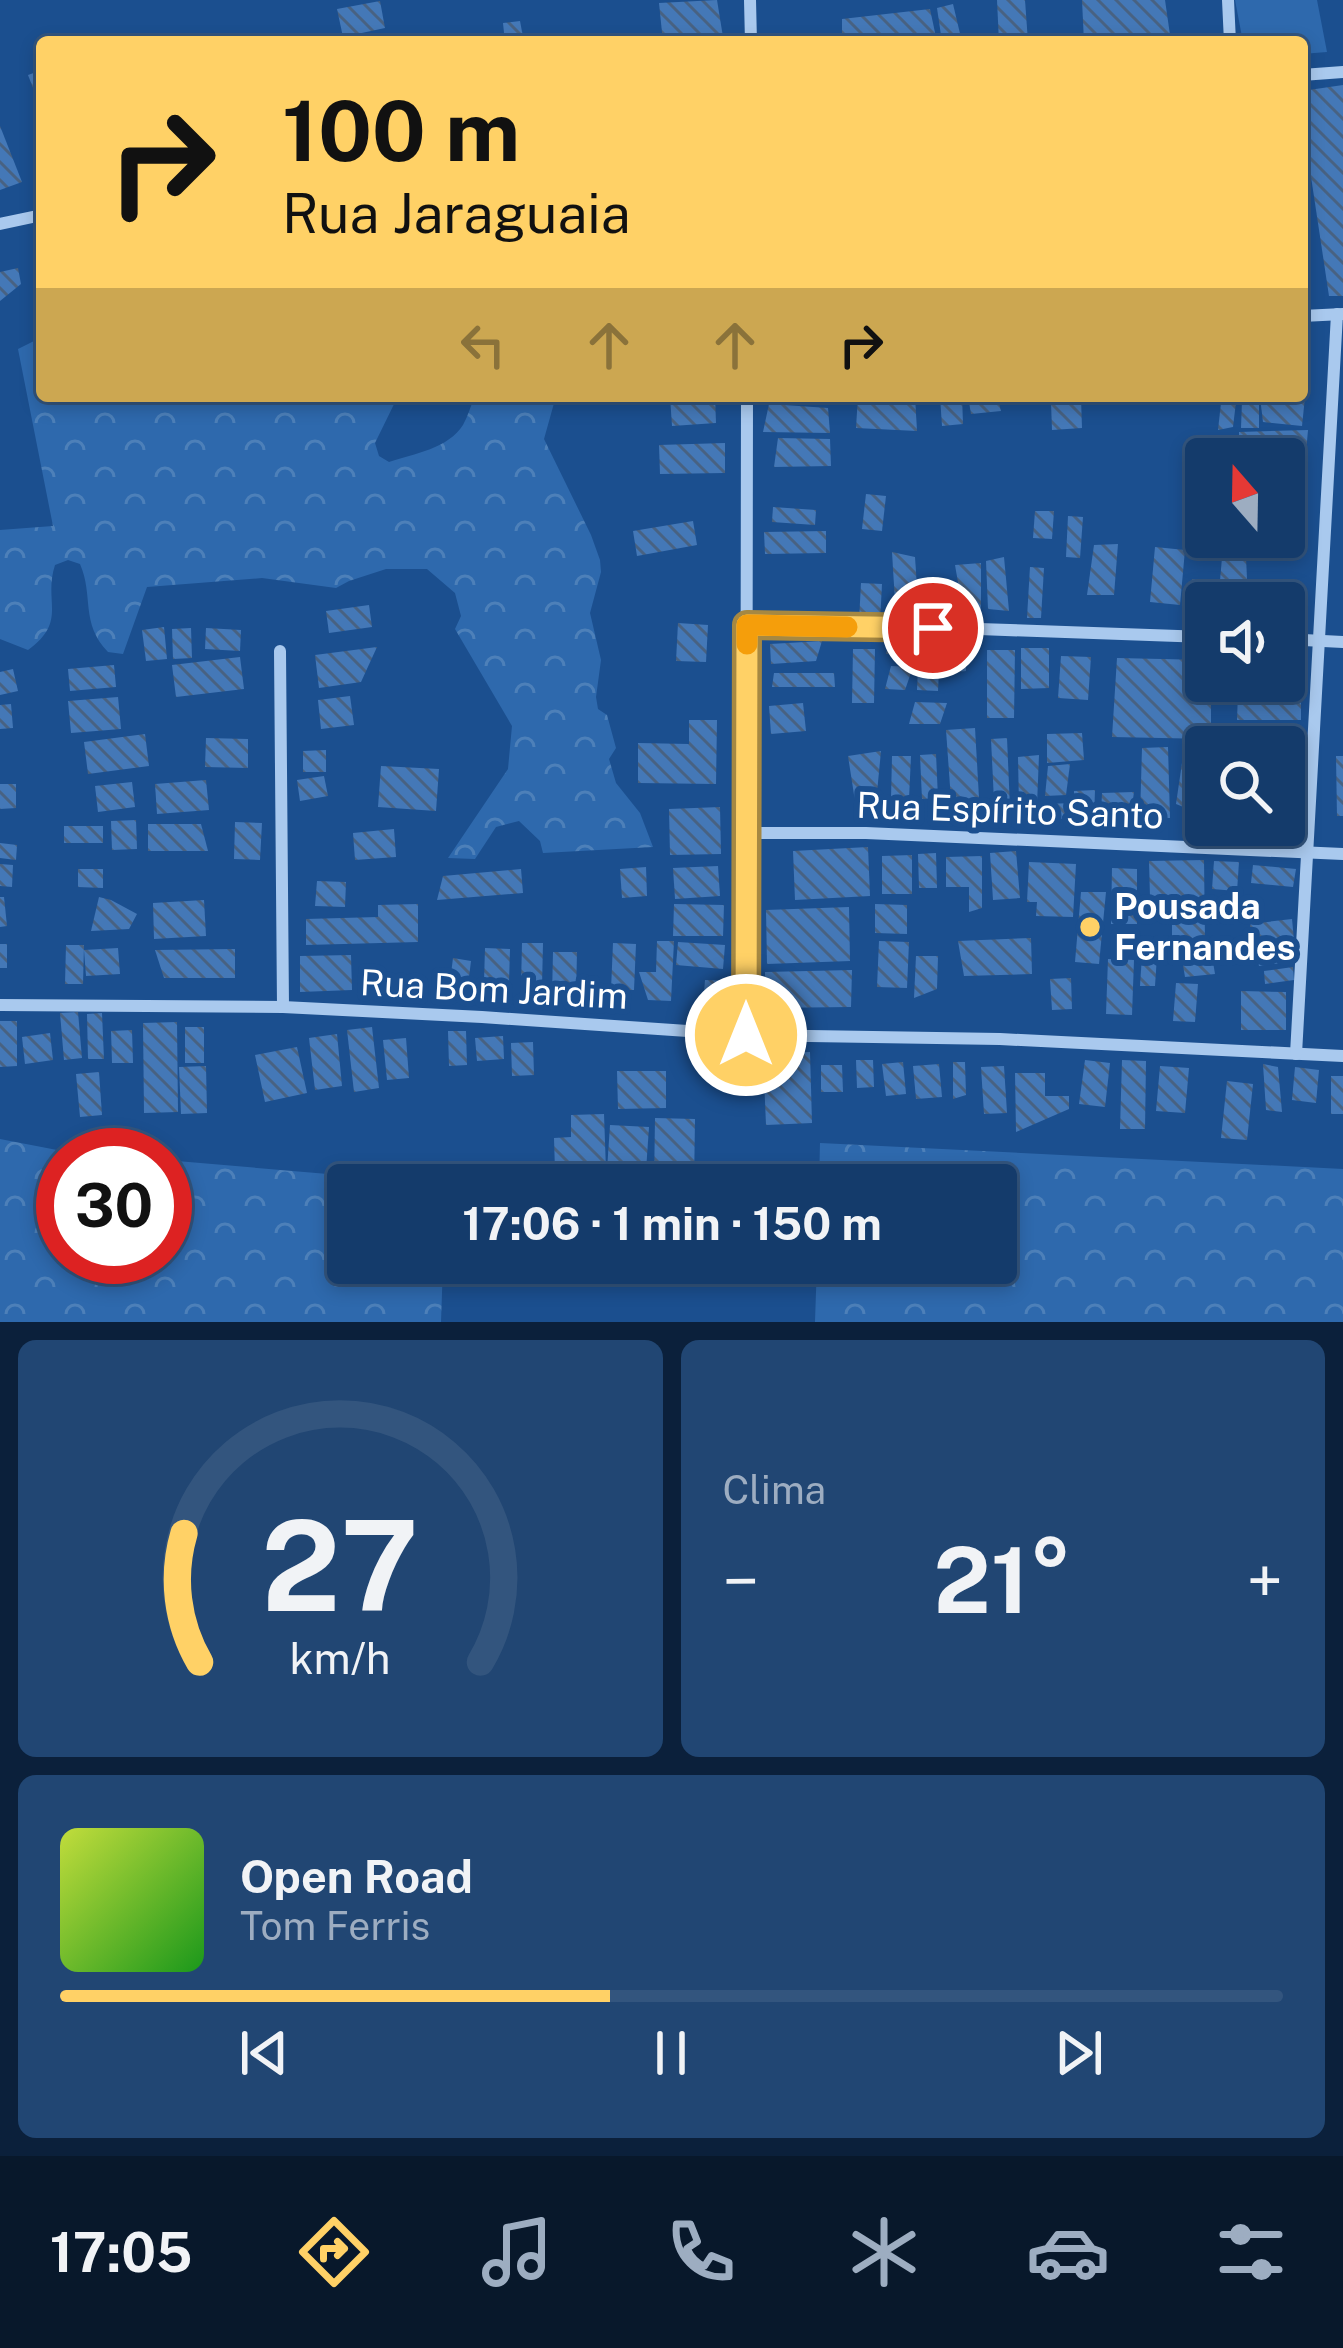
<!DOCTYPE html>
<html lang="pt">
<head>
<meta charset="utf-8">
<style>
	:root { --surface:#143b6b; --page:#214673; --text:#f1f3f6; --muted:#9dadc1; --line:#33557e; --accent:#ffd166 }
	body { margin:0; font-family:"Public Sans",sans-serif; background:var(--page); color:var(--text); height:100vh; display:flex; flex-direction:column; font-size:45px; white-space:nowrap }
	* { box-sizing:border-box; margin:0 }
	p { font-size:39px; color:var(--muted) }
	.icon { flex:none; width:66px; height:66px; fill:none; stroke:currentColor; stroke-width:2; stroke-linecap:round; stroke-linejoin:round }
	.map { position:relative; height:1322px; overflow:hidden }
	.details { display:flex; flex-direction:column; gap:18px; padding:18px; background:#0b203b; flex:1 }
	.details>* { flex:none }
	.hud { position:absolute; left:36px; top:36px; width:1272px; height:366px; border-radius:12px; box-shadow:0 6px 18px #0003,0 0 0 3px var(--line); background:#ffd166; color:#111; overflow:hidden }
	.needle { width:78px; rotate:340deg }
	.fabs { position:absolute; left:1185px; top:438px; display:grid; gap:24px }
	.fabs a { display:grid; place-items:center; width:120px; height:120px; border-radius:12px; background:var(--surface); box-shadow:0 6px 18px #0003,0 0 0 3px var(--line); font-size:60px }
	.speed { position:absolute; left:36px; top:1128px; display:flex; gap:24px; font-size:60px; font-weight:700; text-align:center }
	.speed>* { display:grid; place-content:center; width:156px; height:156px; border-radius:50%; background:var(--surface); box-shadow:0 6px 18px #0003,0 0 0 3px var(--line); line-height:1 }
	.speed .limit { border:18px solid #d22; background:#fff; color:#111 }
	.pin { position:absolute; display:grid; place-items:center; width:102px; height:102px; color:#fff; margin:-51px; border:6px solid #fff; border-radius:50%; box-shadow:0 3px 12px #0007 }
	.me { position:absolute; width:132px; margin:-66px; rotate:0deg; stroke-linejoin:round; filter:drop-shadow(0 0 9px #0008) }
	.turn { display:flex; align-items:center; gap:42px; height:252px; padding:0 48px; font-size:54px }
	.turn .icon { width:156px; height:156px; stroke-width:2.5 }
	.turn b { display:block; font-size:84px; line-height:102px }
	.lanes { display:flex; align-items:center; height:114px; padding:0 48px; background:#0003; justify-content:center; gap:60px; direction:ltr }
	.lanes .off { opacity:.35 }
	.big { font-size:90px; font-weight:700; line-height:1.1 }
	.details .widget { flex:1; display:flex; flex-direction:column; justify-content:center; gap:18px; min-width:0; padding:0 42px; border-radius:18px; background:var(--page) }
	.details .dial { align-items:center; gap:0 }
	.dial svg { height:312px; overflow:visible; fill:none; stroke:var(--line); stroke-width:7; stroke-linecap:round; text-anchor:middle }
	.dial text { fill:var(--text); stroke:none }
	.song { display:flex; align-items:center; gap:36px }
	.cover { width:144px; height:144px; border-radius:18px; background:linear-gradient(135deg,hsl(70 70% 55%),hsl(120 70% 35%)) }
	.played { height:12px; border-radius:6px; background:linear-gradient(90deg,var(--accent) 45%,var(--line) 45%) }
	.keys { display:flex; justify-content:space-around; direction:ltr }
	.heat { display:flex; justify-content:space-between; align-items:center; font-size:66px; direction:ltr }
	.details .tiles { flex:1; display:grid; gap:18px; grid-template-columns:1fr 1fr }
	.widget:last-child { grid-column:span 2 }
	.trip { position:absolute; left:327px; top:1164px; width:690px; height:120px; border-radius:12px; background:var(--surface); box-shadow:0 6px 18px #0003,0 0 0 3px var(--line); font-weight:700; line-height:120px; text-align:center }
	.menu { display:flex; height:192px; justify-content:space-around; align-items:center; background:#08182b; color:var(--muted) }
	.menu .icon { width:84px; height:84px }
	.menu .current { color:var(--accent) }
	.menu b { font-size:54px; color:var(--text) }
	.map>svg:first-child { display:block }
	.grass { fill:#2e69ad }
	.forest { fill:url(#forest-crowns) }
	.building { fill:url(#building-back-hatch) }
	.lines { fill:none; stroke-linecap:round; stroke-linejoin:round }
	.street { stroke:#a9c9ee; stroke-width:12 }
	.route-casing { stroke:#a68842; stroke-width:30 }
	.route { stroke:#ffd166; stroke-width:21 }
	.slow { stroke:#f59e0b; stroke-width:21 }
	.poi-dot { fill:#ffd166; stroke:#1b4f8f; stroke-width:4.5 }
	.labels { text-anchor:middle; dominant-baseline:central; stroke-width:12; stroke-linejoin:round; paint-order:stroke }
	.street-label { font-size:36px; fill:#fff; stroke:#1b4f8f }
	.poi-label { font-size:36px; font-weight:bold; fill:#fff; stroke:#1b4f8f; text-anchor:start }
</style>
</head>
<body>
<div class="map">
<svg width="1343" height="1322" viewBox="0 0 1343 1322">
	<defs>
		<pattern id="forest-crowns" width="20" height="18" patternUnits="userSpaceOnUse" patternTransform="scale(3)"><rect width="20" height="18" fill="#2e69ad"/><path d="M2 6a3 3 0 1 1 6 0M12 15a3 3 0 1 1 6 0" fill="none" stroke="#4d80b9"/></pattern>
		<pattern id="building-back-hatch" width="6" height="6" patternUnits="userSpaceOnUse" patternTransform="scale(3)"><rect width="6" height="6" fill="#4478b7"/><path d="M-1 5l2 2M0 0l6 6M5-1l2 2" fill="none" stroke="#486282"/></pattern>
	</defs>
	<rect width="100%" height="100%" fill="#1b4f8f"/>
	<path class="grass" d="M1235 0H1317L1327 52 1302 54V42H1243Z"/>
	<g class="forest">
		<path d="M42 337V396H398L375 443 379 456 389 462C414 454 449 448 463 425 468 416 471 405 475 396H556L544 439 591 535 600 560 601 572 590 613 601 660 596 697 598 709 607 715 616 748 609 759 616 783 640 813 653 847 543 853 540 841 519 821 496 827 475 859 448 858 508 769 512 726 455 629 461 616 455 593 427 569H386L349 581 336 588 262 578 147 587 123 654 108 652C80 623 94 596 80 564L68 560 55 565C43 602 68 621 28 650L0 639V530L53 526 18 349Z"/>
		<path d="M0 1139 57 1150 112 1155H63V1257H165V1160L445 1184 348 1185V1263H443L441 1322H0Z"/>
		<path d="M820 1143 1343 1169V1322H815L817 1263H996V1185H819Z"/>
	</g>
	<g class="building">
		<path d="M717 0 723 37 695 42H663L659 3Z"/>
		<path d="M997 0H1025L1028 42H999Z"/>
		<path d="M1082 0H1165L1171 42H1084Z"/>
		<path d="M380 1 385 28 343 37 337 9Z"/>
		<path d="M953 4 962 42H942L937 8Z"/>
		<path d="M930 9 937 42H842V19Z"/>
		<path d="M520 21 524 42H505L503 23Z"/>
		<path d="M42 70V111L28 75Z"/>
		<path d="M1343 85V296H1329L1302 117V91Z"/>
		<path d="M0 126 22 182 0 190Z"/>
		<path d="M18 268 21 284 0 301V272Z"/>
		<path d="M670 396H715L716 423 672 426Z"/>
		<path d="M858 396H915L917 431 856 428Z"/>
		<path d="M940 396H962L963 424 942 426Z"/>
		<path d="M968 396H997L1001 411 971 414Z"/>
		<path d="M1260 397H1305L1302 426 1263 422Z"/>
		<path d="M1081 398 1082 428 1052 430 1051 402Z"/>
		<path d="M1242 401 1259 404V428H1241Z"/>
		<path d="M1236 402 1233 427 1218 430 1221 403Z"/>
		<path d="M769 404 828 408 830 433 763 432Z"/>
		<path d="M1308 430 1305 464 1284 465V459H1239V432Z"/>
		<path d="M778 438 830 439 831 466 774 467Z"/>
		<path d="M725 443V473L660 474 659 445Z"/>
		<path d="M866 494 886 496 882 531 862 529Z"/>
		<path d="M1284 500 1306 505 1294 541 1284 538Z"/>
		<path d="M773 507 816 510 815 525 772 522Z"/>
		<path d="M1035 511H1054L1052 539 1033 538Z"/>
		<path d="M1068 516 1083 517 1080 558 1066 557Z"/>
		<path d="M693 521 697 545 637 556 633 531Z"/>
		<path d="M826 531V553L765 554 764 532Z"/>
		<path d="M1118 544 1114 595H1087L1094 545Z"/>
		<path d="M1155 547 1185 550 1180 605 1150 602Z"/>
		<path d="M892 552 915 557 918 602H895Z"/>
		<path d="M1246 556 1248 603H1218L1222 558Z"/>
		<path d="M1004 557 1009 611 988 609 986 561Z"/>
		<path d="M981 563V610L963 611 955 565Z"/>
		<path d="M1030 567 1044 568 1041 618H1027Z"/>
		<path d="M1192 579 1206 581 1205 605 1189 604Z"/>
		<path d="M1275 582 1291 585 1286 614H1284V603H1271Z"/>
		<path d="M861 583 882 584 880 622 859 621Z"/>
		<path d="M369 605 372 627 329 633 326 611Z"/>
		<path d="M678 623 708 625 706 662 676 661Z"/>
		<path d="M164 627 167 659 146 661 142 630Z"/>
		<path d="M191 628 192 658 173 659 172 629Z"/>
		<path d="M206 628 241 630 240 651 205 649Z"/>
		<path d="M913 636V655L886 654 889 638Z"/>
		<path d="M822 641 816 661 771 664 770 644Z"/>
		<path d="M377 647 361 682 319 688 315 655Z"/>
		<path d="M919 647 940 648 938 691 917 690Z"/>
		<path d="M1021 648H1049V688L1021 689Z"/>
		<path d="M853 649H875L874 703H852Z"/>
		<path d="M951 649H966V671L948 673Z"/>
		<path d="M987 650H1015L1014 718H987Z"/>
		<path d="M1284 655H1299V687H1236V681H1284Z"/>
		<path d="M1061 656 1091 657 1088 700 1058 698Z"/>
		<path d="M240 657 244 689 176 697 172 665Z"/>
		<path d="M1117 658 1206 660V681H1211V739L1112 737Z"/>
		<path d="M114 665 116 687 70 691 68 669Z"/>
		<path d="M891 666 913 667 905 690 885 689Z"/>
		<path d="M13 669 18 691 0 695V672Z"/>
		<path d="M774 673H834L835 687H772Z"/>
		<path d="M1238 693H1301V720H1237Z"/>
		<path d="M350 696 354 725 321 729 318 700Z"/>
		<path d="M118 697 121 729 71 733 68 701Z"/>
		<path d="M915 702 947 703 940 724H909Z"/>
		<path d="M803 703 806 731 771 734 769 706Z"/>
		<path d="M11 704 13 728 0 729V705Z"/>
		<path d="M689 720H717L716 784 638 783V743L689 744Z"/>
		<path d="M1298 727V749L1232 747V728Z"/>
		<path d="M975 728 979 798 951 800 946 730Z"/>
		<path d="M1082 733 1084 760 1047 763V734Z"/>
		<path d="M145 734 149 766 88 774 84 742Z"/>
		<path d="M206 738 248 739V768L205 767Z"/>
		<path d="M1007 738 1010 808 994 801 991 739Z"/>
		<path d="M1168 747 1170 818H1140L1142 748Z"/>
		<path d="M326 750V772H303V751Z"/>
		<path d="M881 751 876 803 855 801 848 756Z"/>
		<path d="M936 754 938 798 922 799 920 755Z"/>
		<path d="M1039 755 1037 805 1019 806 1018 757Z"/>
		<path d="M892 756H911L909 799H891Z"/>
		<path d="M1336 756H1343V816H1337Z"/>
		<path d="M1284 760H1299L1300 779H1284Z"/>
		<path d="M1182 763 1201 765 1196 812 1176 804Z"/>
		<path d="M1070 764 1066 795 1045 796 1048 766Z"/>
		<path d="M381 766 439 769 436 811 378 807Z"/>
		<path d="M324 776 328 796 300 801 297 780Z"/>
		<path d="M206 780 209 810 157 814 155 784Z"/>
		<path d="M132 782 135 807 98 812 95 786Z"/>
		<path d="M0 784H16V808L0 809Z"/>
		<path d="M1095 790 1094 818 1046 819 1045 804 1074 803V791Z"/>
		<path d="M1284 790H1291L1290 826H1284Z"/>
		<path d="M1134 792 1131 814 1101 816 1102 793Z"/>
		<path d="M720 807 721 854 670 855 669 809Z"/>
		<path d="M136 820 137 849 112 850 111 821Z"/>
		<path d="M235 822 262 823 260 860 234 859Z"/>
		<path d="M148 824H201L208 851H148Z"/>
		<rect x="64" y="826" width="39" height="17"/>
		<path d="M394 829 396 857 355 860 353 833Z"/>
		<path d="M0 843 17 845 16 860 0 858Z"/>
		<path d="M868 847 870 896 795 900 793 851Z"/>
		<path d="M1016 851 1020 898 993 900 990 853Z"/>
		<path d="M936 853 937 888H919L918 854Z"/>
		<path d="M912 855V894H882V856Z"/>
		<path d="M982 856V908L969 912V887H946V857Z"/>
		<path d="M1204 860 1205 942H1172V897H1150L1149 861Z"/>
		<path d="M1214 861 1239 862 1237 891 1212 889Z"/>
		<path d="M1029 862 1076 864 1073 917 1036 916 1037 902H1027Z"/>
		<path d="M0 864 13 865 12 887 0 886Z"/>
		<path d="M1253 865 1296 869 1293 887 1251 883Z"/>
		<path d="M718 866 720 896 675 899 673 868Z"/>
		<path d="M646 867 647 896 622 898 620 869Z"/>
		<path d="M1112 868 1137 869V924H1111Z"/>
		<path d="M78 869H103V888L78 887Z"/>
		<path d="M521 869 523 893 437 900 443 876Z"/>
		<path d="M317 881 346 882 345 907 315 906Z"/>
		<path d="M1081 892H1106L1099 964 1075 962Z"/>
		<path d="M0 897H4L7 926 0 927Z"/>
		<path d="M99 897 111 900 137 914 129 929 91 931Z"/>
		<path d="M204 900 206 936 154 939 153 903Z"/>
		<path d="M418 904V942L306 945V919L378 917V905Z"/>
		<path d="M674 904 724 905 723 936H673Z"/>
		<path d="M875 904 907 905V934L875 933Z"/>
		<path d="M849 907 850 961 767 964 766 910Z"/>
		<path d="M1292 919 1294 940 1252 945 1250 924Z"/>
		<path d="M1031 938 1032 974 964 976 958 941Z"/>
		<path d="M657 941H674L671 1001 648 1000 639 972H656Z"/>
		<path d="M879 941 909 942 907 988 877 987Z"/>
		<path d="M678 942 725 945 723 969 676 965Z"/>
		<path d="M522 943H543L542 986H521Z"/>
		<path d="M613 943 636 944 634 990H611Z"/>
		<rect x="0" y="944" width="7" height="24"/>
		<path d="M66 945H84L83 984H65Z"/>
		<path d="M1294 947 1296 961 1259 966 1257 951Z"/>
		<path d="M118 948 120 974 86 976 84 950Z"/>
		<path d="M485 948 510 949 509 983 484 982Z"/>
		<path d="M235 949V978H164L155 950Z"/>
		<path d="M553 952H577L576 996H552Z"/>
		<path d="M351 955 352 990 300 992V956Z"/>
		<path d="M1142 955 1157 956 1155 986H1140Z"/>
		<path d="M916 956H938L937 989 914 998Z"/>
		<path d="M1212 956 1215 974 1185 977 1182 959Z"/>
		<path d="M453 958 471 961 468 985 450 982Z"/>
		<path d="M1108 959 1134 960 1132 1015 1106 1014Z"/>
		<path d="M1293 967 1294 980 1265 984 1264 971Z"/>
		<path d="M852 970 851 1007 765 1008V972Z"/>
		<path d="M1071 978 1072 1009 1052 1010 1050 979Z"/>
		<path d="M705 980 731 981 730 1006 703 1005Z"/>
		<path d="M1176 983 1198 984 1195 1022 1173 1021Z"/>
		<path d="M1241 991 1286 992V1030H1241Z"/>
		<path d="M78 1012 82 1058 64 1060 60 1013Z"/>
		<path d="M102 1013 104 1059H88L87 1014Z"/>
		<path d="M0 1021H17V1066L0 1067Z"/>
		<path d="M177 1022 178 1112 144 1113 143 1023Z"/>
		<rect x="185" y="1027" width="19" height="36"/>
		<path d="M372 1027 379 1088 354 1092 347 1030Z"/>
		<path d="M132 1030 133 1063H112L111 1031Z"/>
		<path d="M448 1031H466L467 1065 449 1066Z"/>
		<path d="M50 1033 53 1060 25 1064 22 1037Z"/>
		<path d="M337 1034 342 1086 315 1090 309 1038Z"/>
		<path d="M503 1036 504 1059 477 1061 475 1038Z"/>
		<path d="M406 1038 409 1078 387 1080 383 1040Z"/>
		<path d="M533 1042 534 1075 512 1076 511 1043Z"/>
		<path d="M297 1047 307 1093 265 1102 255 1055Z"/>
		<path d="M810 1052 812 1123 766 1125 763 1054Z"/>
		<path d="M856 1060H873L874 1087 857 1088Z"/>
		<path d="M1085 1060 1110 1063 1105 1107 1079 1104Z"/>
		<path d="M1122 1060 1146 1061 1145 1129H1120Z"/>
		<path d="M903 1062 906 1094 886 1096 882 1064Z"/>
		<path d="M953 1062H965L966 1095 953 1099Z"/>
		<path d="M939 1064 942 1097 916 1099 913 1066Z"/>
		<path d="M1263 1064 1278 1067 1282 1112 1266 1110Z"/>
		<path d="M821 1065H842L843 1092H821Z"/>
		<path d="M206 1066 207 1113 181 1114 179 1067Z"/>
		<path d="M1004 1066 1007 1113 984 1114 981 1067Z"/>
		<path d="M1160 1066 1189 1068 1185 1113 1156 1111Z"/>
		<path d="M1295 1067 1319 1070 1316 1103 1292 1100Z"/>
		<path d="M617 1071H666V1108L618 1109Z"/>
		<path d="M99 1072 102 1115 80 1117 76 1074Z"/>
		<path d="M1015 1073H1045V1096H1069V1109L1016 1132Z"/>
		<rect x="1331" y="1076" width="12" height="38"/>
		<path d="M1227 1081 1253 1084 1247 1140 1221 1138Z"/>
		<path d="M604 1114 606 1170 555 1171 554 1138 571 1137V1115Z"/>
		<path d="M655 1118 695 1119 694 1185H654Z"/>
		<path d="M610 1125 649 1127 645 1185H606Z"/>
	</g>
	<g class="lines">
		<g class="street">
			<path d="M750 0 751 42"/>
			<path d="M1228 0 1230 42"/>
			<path d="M1302 75 1343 72"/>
			<path d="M0 224 42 215"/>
			<path d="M1302 316 1343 314"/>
			<path d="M747 625 979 629 1206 637"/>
			<path d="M1284 639 1343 642"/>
			<path d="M280 651 283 1007"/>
			<path d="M747 833H866L1343 854"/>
			<path d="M0 1005 283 1007 482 1017 746 1035 1000 1039 1343 1056"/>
			<path d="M746 1035 747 396"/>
			<path d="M1296 1054 1337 314"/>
		</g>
	</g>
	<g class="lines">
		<defs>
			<path id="route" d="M746 1035 747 625 933 628"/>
		</defs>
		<use href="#route" class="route-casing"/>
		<use href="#route" class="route"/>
		<path class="slow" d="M747 644V625L847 627"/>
	</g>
	<circle class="poi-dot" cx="1090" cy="927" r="12"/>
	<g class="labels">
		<g class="street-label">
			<text transform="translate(1010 810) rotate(2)">Rua Espírito Santo</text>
			<text transform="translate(494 989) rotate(3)">Rua Bom Jardim</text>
		</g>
		<g class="poi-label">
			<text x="1114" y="906">Pousada<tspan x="1114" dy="41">Fernandes</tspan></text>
		</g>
	</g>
</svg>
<div class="fabs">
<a><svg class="needle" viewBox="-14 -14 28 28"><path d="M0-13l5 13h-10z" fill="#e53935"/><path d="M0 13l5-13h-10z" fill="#9dadc1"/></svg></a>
<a><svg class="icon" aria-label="sound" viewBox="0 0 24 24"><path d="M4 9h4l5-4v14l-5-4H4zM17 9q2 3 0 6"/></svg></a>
<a><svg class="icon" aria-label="search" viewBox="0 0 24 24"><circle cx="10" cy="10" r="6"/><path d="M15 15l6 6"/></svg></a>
</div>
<div class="speed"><div class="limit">30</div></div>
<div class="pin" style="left:933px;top:628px;background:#d93025"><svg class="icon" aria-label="arrive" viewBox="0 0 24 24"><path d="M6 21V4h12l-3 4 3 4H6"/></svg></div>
<svg class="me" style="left:746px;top:1035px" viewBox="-20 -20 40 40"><circle r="17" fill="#ffd166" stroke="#fff" stroke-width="3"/><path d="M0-11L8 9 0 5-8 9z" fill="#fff"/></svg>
<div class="trip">17:06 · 1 min · 150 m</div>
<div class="hud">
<div class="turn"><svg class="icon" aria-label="right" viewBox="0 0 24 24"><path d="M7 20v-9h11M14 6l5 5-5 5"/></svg><div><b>100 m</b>Rua Jaraguaia</div></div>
<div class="lanes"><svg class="icon off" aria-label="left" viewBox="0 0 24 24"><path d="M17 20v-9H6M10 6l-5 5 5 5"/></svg><svg class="icon off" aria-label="ahead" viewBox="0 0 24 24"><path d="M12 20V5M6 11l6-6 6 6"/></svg><svg class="icon off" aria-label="ahead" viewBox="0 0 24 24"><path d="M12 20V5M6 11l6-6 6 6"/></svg><svg class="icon" aria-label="right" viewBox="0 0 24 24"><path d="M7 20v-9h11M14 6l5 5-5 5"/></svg></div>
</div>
</div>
<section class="details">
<div class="tiles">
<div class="widget dial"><svg viewBox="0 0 100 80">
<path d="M14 69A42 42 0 1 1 86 69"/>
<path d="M14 69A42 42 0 0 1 10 36" stroke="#ffd166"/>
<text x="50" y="56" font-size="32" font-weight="700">27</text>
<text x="50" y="72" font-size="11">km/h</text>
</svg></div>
<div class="widget"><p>Clima</p>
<div class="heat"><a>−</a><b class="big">21°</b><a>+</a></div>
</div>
<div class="widget">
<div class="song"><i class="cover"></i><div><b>Open Road</b><p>Tom Ferris</p></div></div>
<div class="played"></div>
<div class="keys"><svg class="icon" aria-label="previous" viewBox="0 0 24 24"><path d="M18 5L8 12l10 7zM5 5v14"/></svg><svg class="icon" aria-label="pause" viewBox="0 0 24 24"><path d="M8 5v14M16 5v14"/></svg><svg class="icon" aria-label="next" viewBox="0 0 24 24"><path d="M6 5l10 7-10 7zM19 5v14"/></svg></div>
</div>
</div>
</section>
<nav class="menu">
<b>17:05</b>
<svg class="icon current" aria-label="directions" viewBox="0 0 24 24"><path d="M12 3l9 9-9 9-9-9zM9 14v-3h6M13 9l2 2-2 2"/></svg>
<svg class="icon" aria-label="music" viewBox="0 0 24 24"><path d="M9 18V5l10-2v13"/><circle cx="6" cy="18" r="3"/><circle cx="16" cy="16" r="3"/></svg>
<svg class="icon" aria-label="phone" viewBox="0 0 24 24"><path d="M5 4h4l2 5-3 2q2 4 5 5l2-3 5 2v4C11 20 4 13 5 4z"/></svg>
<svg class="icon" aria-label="climate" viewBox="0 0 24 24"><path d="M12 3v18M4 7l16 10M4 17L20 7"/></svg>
<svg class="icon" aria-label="car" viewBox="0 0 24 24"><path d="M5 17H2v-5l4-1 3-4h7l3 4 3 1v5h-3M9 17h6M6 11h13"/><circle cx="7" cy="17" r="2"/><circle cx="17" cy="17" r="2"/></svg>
<svg class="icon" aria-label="filters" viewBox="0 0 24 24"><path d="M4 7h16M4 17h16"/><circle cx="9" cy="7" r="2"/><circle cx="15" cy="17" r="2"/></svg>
</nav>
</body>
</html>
